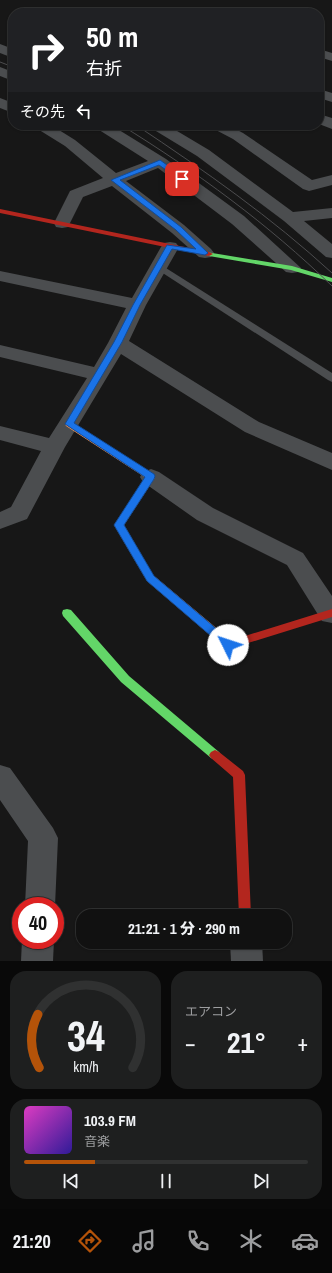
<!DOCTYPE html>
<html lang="ja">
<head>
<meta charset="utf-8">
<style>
	:root { --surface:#111; --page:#1e1f1f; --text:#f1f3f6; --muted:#9c9d9f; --line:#303131; --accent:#b45309 }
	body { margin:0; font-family:"Archivo Narrow","Noto Sans JP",sans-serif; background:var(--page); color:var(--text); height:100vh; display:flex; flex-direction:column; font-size:15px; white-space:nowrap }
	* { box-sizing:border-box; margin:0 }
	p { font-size:13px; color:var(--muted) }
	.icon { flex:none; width:22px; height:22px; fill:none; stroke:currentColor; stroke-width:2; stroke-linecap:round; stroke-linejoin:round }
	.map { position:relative; height:961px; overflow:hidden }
	.drawer { display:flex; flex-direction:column; gap:10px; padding:10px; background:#090909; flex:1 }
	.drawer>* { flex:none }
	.guide { position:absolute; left:8px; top:8px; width:316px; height:122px; border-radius:16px; box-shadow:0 1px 3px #0004,0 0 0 1px var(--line); background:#202124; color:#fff; overflow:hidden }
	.speed { position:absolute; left:12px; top:897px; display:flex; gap:8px; font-size:20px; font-weight:700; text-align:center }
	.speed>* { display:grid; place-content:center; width:52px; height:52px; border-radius:50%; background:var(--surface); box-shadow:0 1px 3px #0004,0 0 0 1px var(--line); line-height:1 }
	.speed .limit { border:6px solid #d22; background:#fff; color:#111 }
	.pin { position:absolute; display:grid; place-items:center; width:34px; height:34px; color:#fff; margin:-17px; border-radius:8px; box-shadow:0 2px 6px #0006 }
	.me { position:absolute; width:44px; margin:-22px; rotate:311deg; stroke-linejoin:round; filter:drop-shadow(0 0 3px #0008) }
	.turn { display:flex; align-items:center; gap:14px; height:84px; padding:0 12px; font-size:18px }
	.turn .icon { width:52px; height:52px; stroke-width:2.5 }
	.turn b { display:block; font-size:28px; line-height:34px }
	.then { display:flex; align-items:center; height:38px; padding:0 12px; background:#0003; gap:8px; font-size:15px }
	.big { font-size:30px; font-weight:800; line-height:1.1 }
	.drawer .card { flex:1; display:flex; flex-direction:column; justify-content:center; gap:6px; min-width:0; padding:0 14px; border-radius:16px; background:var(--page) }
	.drawer .dial { align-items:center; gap:0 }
	.dial svg { height:104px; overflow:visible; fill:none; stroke:var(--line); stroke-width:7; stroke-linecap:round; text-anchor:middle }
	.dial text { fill:var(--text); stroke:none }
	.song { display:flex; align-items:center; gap:12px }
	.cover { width:48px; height:48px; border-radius:6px; background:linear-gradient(135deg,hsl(310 70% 55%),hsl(250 70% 35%)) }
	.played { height:4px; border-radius:2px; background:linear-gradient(90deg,var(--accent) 25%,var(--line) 25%) }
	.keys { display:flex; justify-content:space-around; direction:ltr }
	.heat { display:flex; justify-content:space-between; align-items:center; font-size:22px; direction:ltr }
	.drawer .tiles { flex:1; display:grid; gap:10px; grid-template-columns:1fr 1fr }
	.card:last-child { grid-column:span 2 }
	.trip { position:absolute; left:76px; top:909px; width:216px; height:40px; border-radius:16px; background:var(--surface); box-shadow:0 1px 3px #0004,0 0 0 1px var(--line); font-weight:800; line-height:40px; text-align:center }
	.tab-bar { display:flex; height:64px; justify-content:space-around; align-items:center; background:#070707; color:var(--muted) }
	.tab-bar .icon { width:28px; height:28px }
	.tab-bar .on { color:var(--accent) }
	.tab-bar b { font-size:18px; color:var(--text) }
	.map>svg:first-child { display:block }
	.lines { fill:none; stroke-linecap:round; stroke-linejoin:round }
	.lane { fill:#4b4d4f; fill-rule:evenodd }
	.street { fill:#4b4d4f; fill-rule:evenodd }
	.fast { fill:#63d668; fill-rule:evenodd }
	.slow { fill:#ff974d; fill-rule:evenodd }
	.jam { fill:#b3261e; fill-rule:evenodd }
	.tram { stroke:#4c4c4e; stroke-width:1 }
	.route { fill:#1a73e8; stroke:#114b97 }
</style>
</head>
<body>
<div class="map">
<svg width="332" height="961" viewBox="0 0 332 961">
	<rect width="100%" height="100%" fill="#171717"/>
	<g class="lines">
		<path class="lane" d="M158 263 332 373V382L328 380 155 268 153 266Z"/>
		<g class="street">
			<path d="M219 9 228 10 229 13H213L214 10Z"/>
			<path d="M0 44 13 49V58L0 53Z"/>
			<path d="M319 49 332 53V61L319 57Z"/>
			<path d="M0 67 13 72V81L0 76Z"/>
			<path d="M319 89 332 93V102L319 98Z"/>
			<path d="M0 98 13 103V113L0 108Z"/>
			<path d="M319 114 332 118V129L319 124Z"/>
			<path d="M33 125H51L75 140 116 173 148 161 96 128 93 125H111L166 159 244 216 301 268 298 272 292 273 286 272 232 224 158 168 126 181 184 225 211 249 214 253 211 257 205 258 199 257 172 233 112 186 83 197 68 227 62 228 56 227 54 223 70 191 103 178 65 146 36 128Z"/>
			<path d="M148 125H167L209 150 293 212 332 208V218L304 221 332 244V258L326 257 284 221 197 156 151 128Z"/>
			<path d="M209 125H228L243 133 312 180 332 175V185L309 191 303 189 233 139 212 128Z"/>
			<path d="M170 242 176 243 179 247 146 305 129 341 259 422 332 453V470L245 432 121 354 65 447 27 519 0 529V512L11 507 41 451 0 440V426L49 438 87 378 0 357V345L94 367 108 343 126 308 0 281V271L132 298 161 247 164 243Z"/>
			<path d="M151 469 159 472 213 508 303 553 332 596V623L322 621 287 565 197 520 143 482 140 477 143 472Z"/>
			<path d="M0 765 10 768 53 828 58 838 55 906H25L28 841 0 800Z"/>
			<path d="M22 940H54L53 961H21Z"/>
			<path d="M230 942H262L263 961H231Z"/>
		</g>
		<g class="fast">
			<path d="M206 252 292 266 332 278V282L291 270 209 256 205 254Z"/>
			<path d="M67 609 71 610 129 676 219 752 221 755 219 758 215 760 211 758 121 682 63 616 62 613 63 610Z"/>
		</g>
		<path class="slow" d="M69 421 154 475 155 477 154 479 124 525 153 575 233 642 234 645 233 648 229 649 225 648 147 581 114 525 146 478 66 426 65 424Z"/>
		<g class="jam">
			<path d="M0 209 209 252 213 254 209 256 0 213Z"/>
			<path d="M332 609V617L229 649 225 648 224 645 225 642 229 641Z"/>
			<path d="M215 750 219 752 243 771 245 775 251 916H239L233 777 211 758 209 755 211 752Z"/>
		</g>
		<g class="tram">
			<path d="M0 62 13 67"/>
			<path d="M121 125C197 172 268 224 332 286"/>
			<path d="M136 125C205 171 271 217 332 273"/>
		</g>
	</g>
	<path class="route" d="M160 160 184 177V180H180L159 165 120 180 181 227 208 253 205 255 172 249 140 305 122 342 74 423 154 474 155 476 154 479 124 525 154 576 232 642 233 645 232 648 228 649 225 648 147 581 114 525 145 477 65 424 114 342 133 305 167 245 196 249 176 230 111 180Z"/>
</svg>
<div class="speed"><div class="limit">40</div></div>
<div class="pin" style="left:182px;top:179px;background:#d93025"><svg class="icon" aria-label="arrive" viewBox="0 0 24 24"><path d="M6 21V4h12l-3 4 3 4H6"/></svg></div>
<svg class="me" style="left:228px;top:645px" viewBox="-20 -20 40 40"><circle r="19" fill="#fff"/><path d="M0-13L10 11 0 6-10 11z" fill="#1a73e8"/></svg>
<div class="trip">21:21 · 1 分 · 290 m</div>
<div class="guide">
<div class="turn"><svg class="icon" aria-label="right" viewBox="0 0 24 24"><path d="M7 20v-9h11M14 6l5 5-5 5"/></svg><div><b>50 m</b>右折</div></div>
<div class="then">その先<svg class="icon" aria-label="left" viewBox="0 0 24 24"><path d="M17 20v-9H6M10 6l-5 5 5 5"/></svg></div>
</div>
</div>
<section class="drawer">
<div class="tiles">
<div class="card dial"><svg viewBox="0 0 100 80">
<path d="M14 69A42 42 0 1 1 86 69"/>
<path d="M14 69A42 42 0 0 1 13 28" stroke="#b45309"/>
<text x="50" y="56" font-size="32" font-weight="700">34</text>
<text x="50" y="72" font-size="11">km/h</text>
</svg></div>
<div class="card"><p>エアコン</p>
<div class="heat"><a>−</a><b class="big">21°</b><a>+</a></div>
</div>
<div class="card">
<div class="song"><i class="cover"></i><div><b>103.9 FM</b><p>音楽</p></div></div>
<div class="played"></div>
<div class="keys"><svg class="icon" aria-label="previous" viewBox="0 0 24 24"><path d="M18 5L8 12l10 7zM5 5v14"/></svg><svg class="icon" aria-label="pause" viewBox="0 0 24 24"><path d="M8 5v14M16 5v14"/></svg><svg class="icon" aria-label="next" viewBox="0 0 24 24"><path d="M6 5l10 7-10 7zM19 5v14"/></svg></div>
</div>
</div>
</section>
<nav class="tab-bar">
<b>21:20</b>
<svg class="icon on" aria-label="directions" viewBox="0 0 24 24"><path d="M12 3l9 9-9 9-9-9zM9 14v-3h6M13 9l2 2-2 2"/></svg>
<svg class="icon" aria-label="music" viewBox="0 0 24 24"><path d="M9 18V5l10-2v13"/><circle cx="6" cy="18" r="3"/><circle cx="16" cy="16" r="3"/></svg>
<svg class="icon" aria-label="phone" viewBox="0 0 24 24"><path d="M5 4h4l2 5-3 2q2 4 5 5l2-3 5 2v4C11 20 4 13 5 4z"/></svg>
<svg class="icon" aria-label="climate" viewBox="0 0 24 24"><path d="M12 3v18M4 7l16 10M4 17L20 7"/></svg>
<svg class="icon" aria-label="car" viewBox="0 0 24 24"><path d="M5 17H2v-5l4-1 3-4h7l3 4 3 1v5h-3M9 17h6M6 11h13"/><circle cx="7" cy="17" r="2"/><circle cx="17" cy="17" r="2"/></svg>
</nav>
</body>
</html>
